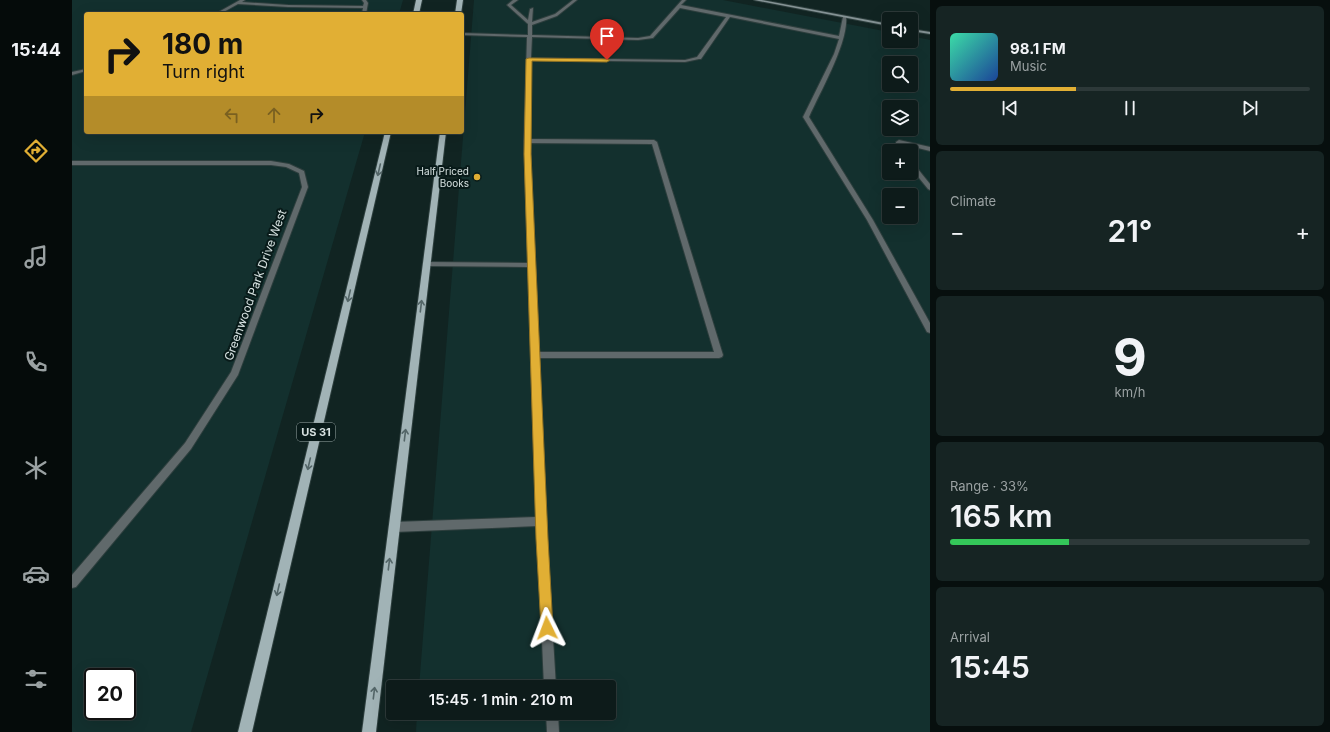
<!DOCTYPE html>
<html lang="en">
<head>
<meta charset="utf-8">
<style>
	:root { --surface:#0d1b1a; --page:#162423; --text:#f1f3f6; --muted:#9aa1a2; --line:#2d3939; --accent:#e1af34 }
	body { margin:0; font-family:Inter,sans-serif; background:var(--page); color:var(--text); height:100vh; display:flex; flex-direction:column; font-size:15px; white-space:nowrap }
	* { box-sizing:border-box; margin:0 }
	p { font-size:13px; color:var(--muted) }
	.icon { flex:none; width:22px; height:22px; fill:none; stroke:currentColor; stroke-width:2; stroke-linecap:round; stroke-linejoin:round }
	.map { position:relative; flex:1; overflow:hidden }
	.drawer { display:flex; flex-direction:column; gap:6px; padding:6px; background:#070f0e; width:400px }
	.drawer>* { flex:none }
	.guide { position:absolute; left:12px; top:12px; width:380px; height:122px; border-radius:4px; box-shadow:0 4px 16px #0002,0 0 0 1px var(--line); background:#e1af34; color:#111; overflow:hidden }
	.buttons { position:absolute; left:810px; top:12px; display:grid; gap:8px }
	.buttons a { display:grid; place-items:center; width:36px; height:36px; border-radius:4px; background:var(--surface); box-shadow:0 4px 16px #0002,0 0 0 1px var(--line); font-size:20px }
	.speed { position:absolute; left:12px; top:668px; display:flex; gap:8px; font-size:20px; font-weight:700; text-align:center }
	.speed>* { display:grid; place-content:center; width:52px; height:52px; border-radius:50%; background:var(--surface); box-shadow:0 4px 16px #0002,0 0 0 1px var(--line); line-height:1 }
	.speed .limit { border:2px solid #111; border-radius:6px; background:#fff; color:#111 }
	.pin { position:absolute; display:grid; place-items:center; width:34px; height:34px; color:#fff; margin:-41px -17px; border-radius:50% 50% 50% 0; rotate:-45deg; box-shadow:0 0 4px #0007 }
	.pin .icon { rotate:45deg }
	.me { position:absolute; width:44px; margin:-22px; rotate:357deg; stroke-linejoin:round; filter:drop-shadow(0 0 3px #0008) }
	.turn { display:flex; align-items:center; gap:14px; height:84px; padding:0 12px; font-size:18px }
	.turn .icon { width:52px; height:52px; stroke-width:2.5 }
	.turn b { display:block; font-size:28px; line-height:34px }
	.lanes { display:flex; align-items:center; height:38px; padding:0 12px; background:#0003; justify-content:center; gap:20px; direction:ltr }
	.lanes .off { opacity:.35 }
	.big { font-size:30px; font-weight:600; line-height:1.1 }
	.drawer .widget { flex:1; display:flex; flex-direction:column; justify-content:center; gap:6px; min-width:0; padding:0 14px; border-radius:6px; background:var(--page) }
	.drawer .dial { align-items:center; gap:0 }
	.dial b { font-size:52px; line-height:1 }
	.song { display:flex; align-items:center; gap:12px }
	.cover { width:48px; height:48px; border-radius:6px; background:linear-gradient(135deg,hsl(160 70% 55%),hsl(220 70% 35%)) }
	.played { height:4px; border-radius:2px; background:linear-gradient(90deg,var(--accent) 35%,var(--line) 35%) }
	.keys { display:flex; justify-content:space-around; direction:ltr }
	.heat { display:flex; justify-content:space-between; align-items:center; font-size:22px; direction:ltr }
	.charge { height:6px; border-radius:3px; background:linear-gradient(90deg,#34c759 33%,var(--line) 0) }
	.trip { position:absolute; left:314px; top:680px; width:230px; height:40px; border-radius:4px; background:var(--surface); box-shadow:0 4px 16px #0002,0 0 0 1px var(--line); font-weight:600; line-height:40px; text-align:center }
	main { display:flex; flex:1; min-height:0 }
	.menu { display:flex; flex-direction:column; width:72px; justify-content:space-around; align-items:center; background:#050b0a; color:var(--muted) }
	.menu .icon { width:28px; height:28px }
	.menu .active { color:var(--accent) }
	.menu b { font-size:18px; color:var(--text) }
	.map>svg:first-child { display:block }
	.built { fill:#13302e; fill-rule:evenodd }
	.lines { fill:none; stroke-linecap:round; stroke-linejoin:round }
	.lane-casing { stroke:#2d3e3d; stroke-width:2 }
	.street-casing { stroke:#2d3e3d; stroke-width:2 }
	.secondary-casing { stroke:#2d3e3d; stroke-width:2 }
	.primary-casing { stroke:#2d3e3d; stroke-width:2 }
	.lane { fill:#60696b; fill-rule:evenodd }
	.street { fill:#60696b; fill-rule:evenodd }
	.secondary { fill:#859395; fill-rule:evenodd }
	.primary { fill:#a1b3b6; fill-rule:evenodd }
	.oneway { stroke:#546668 }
	.route { fill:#e1af34; stroke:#927222 }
	.poi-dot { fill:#e1af34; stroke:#081a19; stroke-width:1.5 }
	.labels { text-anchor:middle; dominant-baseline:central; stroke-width:4; stroke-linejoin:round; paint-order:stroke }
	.far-poi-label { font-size:10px; fill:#d6e1e0; stroke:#081a19; text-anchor:end }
	.shield { fill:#081a19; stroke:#98a5a4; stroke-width:1 }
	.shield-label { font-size:11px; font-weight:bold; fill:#d6e1e0 }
	.street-label { font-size:12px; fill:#d6e1e0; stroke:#081a19 }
</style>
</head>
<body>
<main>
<nav class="menu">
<b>15:44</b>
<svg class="icon active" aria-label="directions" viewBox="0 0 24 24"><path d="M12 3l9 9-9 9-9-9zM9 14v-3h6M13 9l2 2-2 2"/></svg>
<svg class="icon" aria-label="music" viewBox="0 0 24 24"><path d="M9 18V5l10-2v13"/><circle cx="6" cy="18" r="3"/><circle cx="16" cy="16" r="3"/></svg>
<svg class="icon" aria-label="phone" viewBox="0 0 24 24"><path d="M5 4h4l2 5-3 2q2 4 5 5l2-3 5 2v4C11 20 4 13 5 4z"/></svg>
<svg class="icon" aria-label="climate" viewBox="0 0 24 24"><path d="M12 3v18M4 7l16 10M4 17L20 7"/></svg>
<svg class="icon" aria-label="car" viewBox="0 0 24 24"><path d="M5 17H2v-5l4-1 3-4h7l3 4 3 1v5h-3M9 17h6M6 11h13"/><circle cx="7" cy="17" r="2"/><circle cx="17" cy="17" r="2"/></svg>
<svg class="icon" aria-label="filters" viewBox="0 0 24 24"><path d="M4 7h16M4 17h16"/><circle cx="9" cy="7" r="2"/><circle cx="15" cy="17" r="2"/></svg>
</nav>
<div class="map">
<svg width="858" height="732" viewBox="0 0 858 732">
	<rect width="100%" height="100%" fill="#112422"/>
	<g class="built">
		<path d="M0 0H331L327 14H14V132H293L119 732H0ZM21 677H55V711H21Z"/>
		<path d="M402 0H651L817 32V41H839V36L858 40V732H344L345 713H537V687H347ZM817 63H839V85H817ZM817 107H839V129H817ZM817 151H839V173H817ZM817 195H839V217H817Z"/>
	</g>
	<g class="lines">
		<defs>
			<g id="lane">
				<path d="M168 0H173L170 2 216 5 291 6 292 3 290 0H294L296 3 294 14H290L291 8 216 7 166 4 148 14H143Z"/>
				<path d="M441 0H446L439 5 456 20 458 9 461 8 460 22 483 14 501 0H505L485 16 460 25V35L566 38 578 36 610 0H614L609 5 767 36 771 17 774 16C777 42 748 92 737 117L801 220 858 323V333L855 332 795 220 731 117 762 54 767 39 658 17 629 59H627L613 62 459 60 458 139 582 140 585 142 651 355 650 357 647 358H467L475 539 484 687H472L465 526 322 532 319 530 317 527 319 524 322 522 464 517 456 267 355 266 352 264 355 262 456 263 452 141 455 37 390 35V33L456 35V24L435 5ZM608 8 654 17 625 57 613 60 459 58 460 37 566 40 581 38ZM458 143 580 144 642 352H467Z"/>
				<path d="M14 69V71L0 75V72Z"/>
				<path d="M827 140 858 147V151L830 144 831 151H825L824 142Z"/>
				<path d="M839 162 841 163 858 184V190L856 189 839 168Z"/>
				<path d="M474 713H486L487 732H475Z"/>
			</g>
			<path id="street" d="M0 161H199L217 164 232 171 236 187 166 375 119 449 4 587 0 588V575L113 443 159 372 230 187 227 173 214 167 199 165H0Z"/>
			<g id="secondary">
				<path d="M682 0H690L817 24V26Z"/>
				<path d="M839 29 858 32V34L839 31Z"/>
			</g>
			<g id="primary">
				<path d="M344 0H350L347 14H341Z"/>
				<path d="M385 0H391L389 14H383Z"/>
				<path d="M313 132H319L180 732H166Z"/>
				<path d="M368 132H374L304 732H290Z"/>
			</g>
		</defs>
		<use href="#lane" class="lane-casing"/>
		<use href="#street" class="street-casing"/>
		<use href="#secondary" class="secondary-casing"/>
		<use href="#primary" class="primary-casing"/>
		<use href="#lane" class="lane"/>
		<use href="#street" class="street"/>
		<use href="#secondary" class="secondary"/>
		<use href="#primary" class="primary"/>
	</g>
	<defs><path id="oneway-shaft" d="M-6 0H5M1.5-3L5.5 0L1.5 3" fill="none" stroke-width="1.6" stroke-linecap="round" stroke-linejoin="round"/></defs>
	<g class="oneway">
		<use href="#oneway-shaft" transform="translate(307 170) rotate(103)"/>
		<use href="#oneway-shaft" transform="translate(277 296) rotate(103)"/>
		<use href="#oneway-shaft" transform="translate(349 306) rotate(-83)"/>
		<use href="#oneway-shaft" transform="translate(333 435) rotate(-83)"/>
		<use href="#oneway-shaft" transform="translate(237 464) rotate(103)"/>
		<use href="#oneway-shaft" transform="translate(317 564) rotate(-83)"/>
		<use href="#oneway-shaft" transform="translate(206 590) rotate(103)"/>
		<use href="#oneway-shaft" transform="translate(302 693) rotate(-83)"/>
	</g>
	<path class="route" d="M457 58 535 59 538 60 535 62 460 61 459 154 476 539 481 628 479 632 475 634 471 632 469 628 464 539 452 154 454 59Z"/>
	<circle class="poi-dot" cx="405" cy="177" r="4"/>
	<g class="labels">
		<g class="far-poi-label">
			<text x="397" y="171">Half Priced<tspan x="397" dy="12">Books</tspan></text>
		</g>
		<rect class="shield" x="225" y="423" width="38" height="18" rx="3"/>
		<g class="shield-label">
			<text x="244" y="432">US 31</text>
		</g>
		<g class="street-label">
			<text transform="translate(183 285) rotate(-70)">Greenwood Park Drive West</text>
		</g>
	</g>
</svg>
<div class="buttons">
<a><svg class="icon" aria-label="sound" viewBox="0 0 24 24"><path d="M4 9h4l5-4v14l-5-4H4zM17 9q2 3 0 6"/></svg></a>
<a><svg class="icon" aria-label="search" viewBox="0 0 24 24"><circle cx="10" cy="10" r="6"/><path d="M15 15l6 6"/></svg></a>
<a><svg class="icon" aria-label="layers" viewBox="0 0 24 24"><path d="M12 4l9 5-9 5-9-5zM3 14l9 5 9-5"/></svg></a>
<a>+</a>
<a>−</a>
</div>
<div class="speed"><div class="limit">20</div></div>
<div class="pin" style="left:535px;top:60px;background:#d93025"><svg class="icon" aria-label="arrive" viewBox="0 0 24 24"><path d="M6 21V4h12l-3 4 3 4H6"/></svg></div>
<svg class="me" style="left:475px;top:628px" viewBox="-20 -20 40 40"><path d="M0-17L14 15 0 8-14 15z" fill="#e1af34" stroke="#fff" stroke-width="4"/></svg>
<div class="trip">15:45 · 1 min · 210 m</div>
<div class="guide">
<div class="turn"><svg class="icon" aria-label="right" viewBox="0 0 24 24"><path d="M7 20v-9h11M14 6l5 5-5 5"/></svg><div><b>180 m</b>Turn right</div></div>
<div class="lanes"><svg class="icon off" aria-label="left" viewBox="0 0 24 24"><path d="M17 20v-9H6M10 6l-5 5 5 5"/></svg><svg class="icon off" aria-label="ahead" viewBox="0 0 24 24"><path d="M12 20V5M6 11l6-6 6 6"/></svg><svg class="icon" aria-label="right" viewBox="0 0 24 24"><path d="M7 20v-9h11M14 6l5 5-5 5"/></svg></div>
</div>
</div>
<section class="drawer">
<div class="widget">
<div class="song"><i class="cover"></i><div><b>98.1 FM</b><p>Music</p></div></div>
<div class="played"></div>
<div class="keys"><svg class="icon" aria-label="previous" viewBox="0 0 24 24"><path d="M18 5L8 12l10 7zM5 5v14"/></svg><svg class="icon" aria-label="pause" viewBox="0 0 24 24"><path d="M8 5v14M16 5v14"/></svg><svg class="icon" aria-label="next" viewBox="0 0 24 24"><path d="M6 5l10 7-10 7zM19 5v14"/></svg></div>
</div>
<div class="widget"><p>Climate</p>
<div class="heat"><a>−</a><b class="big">21°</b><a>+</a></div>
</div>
<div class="widget dial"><b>9</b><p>km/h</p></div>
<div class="widget"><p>Range · 33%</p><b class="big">165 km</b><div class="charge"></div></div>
<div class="widget"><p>Arrival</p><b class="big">15:45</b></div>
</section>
</main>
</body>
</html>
